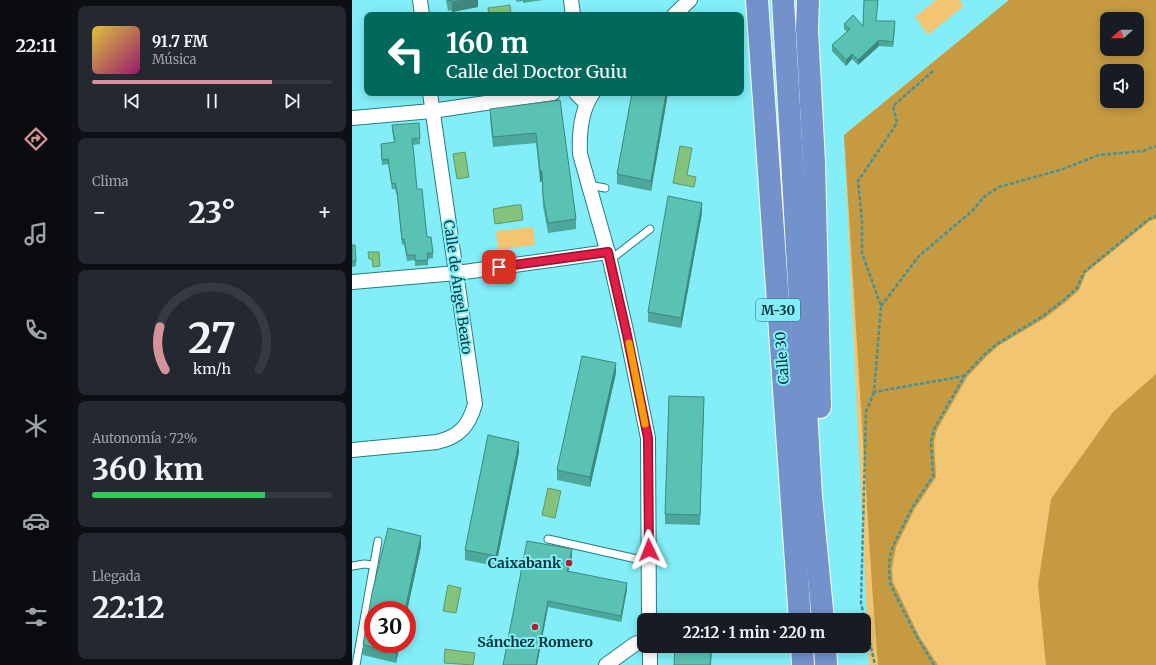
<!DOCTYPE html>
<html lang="es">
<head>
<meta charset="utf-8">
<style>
	:root { --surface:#171b24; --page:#242831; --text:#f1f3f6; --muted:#9ea1a6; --line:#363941; --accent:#d4939b }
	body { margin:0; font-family:Merriweather,serif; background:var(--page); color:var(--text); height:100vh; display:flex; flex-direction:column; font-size:15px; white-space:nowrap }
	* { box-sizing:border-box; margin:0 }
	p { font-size:13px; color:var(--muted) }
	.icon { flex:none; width:22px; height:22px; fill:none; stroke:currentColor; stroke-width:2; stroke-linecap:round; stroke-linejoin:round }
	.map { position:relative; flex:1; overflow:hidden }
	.side { display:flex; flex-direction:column; gap:6px; padding:6px; background:#0d0f14; width:280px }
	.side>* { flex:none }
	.guide { position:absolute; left:12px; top:12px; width:380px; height:84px; border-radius:8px; box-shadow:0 2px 10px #0003; background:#00695c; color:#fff; overflow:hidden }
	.needle { width:26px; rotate:249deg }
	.fabs { position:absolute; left:748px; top:12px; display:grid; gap:8px }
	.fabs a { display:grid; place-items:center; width:44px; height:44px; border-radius:8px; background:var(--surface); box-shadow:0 2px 10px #0003; font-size:20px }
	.speed { position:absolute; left:12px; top:601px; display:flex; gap:8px; font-size:20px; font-weight:700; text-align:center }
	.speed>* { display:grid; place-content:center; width:52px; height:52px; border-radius:50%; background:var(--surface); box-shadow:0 2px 10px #0003; line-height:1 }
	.speed .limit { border:6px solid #d22; background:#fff; color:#111 }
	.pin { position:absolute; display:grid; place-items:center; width:34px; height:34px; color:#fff; margin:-17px; border-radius:8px; box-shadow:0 2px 6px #0006 }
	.me { position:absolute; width:44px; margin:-22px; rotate:358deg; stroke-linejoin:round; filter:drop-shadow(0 0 3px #0008) }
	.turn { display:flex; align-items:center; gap:14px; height:84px; padding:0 16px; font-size:18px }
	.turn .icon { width:52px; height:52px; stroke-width:2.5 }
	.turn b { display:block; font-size:28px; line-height:34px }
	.big { font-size:30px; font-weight:700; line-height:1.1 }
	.side .tile { flex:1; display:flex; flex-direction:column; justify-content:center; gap:6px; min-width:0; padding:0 14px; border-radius:8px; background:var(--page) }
	.side .dial { align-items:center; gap:0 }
	.dial svg { height:104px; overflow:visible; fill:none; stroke:var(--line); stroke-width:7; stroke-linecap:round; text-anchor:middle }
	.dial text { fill:var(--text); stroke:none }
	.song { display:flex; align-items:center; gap:12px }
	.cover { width:48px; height:48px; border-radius:6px; background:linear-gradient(135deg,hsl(50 70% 55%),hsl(320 70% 35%)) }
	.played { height:4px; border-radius:2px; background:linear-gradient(90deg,var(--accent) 75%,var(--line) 75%) }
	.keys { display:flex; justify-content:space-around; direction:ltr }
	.heat { display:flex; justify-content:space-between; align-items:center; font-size:22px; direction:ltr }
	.charge { height:6px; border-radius:3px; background:linear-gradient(90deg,#34c759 72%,var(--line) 0) }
	.trip { position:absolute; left:285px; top:613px; width:234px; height:40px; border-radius:8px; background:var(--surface); box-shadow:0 2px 10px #0003; font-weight:700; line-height:40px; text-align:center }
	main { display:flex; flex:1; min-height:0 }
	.menu { display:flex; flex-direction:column; width:72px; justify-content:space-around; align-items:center; background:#090b0e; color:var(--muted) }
	.menu .icon { width:28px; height:28px }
	.menu .current { color:var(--accent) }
	.menu b { font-size:18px; color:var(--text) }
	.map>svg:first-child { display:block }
	.green { fill:#f1c571; fill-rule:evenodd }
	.forest { fill:#c59a41; fill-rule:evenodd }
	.water { fill:#84c37e; stroke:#5c9869 }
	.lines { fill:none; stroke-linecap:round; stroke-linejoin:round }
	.lane-casing { stroke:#257c82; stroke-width:9 }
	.street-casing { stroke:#257c82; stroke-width:16 }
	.highway-casing { stroke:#fff; stroke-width:24 }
	.path { stroke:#43939a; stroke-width:2.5; stroke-dasharray:4 2; stroke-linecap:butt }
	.lane { stroke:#fff; stroke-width:7 }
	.street { stroke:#fff; stroke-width:14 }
	.highway { stroke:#7392cc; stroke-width:22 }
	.wall { fill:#4da79a }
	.shaded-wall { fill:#3f887d }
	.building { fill:#5ac2b3; stroke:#3f887d }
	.route-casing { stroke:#92132f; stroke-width:10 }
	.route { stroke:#e11d48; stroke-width:7 }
	.slow { stroke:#f59e0b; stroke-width:7 }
	.poi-dot { fill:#b01d2c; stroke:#83eef7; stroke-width:1.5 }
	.labels { text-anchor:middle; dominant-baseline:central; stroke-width:4; stroke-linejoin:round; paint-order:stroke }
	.shield { fill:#83eef7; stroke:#276b71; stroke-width:1 }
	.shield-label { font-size:13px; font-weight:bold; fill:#003337 }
	.street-label { font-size:14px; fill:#003337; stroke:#83eef7 }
	.poi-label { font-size:14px; font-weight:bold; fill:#003337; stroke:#83eef7; text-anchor:end }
</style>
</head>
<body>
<main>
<nav class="menu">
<b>22:11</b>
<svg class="icon current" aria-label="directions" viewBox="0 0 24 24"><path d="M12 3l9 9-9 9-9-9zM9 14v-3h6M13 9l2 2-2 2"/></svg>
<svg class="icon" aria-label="music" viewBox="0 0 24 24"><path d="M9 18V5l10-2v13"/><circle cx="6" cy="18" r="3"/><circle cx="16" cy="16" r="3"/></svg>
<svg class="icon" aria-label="phone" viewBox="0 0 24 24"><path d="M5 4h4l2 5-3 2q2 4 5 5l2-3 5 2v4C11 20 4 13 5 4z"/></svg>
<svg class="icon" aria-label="climate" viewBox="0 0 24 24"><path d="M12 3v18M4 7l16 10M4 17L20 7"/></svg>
<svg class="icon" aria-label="car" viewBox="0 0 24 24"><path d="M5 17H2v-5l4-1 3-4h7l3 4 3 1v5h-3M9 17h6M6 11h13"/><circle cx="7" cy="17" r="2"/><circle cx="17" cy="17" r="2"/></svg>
<svg class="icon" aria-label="filters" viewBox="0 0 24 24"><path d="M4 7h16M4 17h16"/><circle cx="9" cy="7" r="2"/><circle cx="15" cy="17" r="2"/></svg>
</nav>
<section class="side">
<div class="tile">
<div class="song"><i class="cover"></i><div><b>91.7 FM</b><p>Música</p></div></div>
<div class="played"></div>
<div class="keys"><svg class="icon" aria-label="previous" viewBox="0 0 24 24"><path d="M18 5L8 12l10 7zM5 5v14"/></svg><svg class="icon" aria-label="pause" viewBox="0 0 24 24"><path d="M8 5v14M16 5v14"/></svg><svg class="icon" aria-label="next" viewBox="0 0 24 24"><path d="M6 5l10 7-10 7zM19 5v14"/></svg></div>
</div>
<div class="tile"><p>Clima</p>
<div class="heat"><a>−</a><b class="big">23°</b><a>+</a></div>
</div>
<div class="tile dial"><svg viewBox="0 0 100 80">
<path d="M14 69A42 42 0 1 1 86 69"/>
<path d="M14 69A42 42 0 0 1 10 36" stroke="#d4939b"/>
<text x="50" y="56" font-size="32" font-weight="700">27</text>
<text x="50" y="72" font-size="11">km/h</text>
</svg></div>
<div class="tile"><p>Autonomía · 72%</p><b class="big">360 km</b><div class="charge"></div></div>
<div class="tile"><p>Llegada</p><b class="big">22:12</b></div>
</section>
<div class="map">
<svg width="804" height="665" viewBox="0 0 804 665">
	<rect width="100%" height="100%" fill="#83eef7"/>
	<g class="green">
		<path d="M584 0H607L612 6 576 35 563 17Z"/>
		<path d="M657 0H804V665H517L492 135ZM755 19H785V49H755ZM755 71H785V101H755Z"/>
		<path d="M181 227 183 245 146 250 144 231Z"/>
	</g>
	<g class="forest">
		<path d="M657 0H804V219L798 221 734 273 727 290 715 301 693 318 646 346 635 356 615 377 585 430 582 442 584 477 562 510 544 547 540 568 541 582 567 636 586 665H526L520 586 492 135ZM755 19H785V49H755ZM755 71H785V101H755Z"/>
		<path d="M804 374V665H694L686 585 699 499 761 412Z"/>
	</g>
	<g class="water">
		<path d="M158 5 159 13 137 15 136 8Z"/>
		<path d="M328 146 340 148 335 175 344 177 342 187 321 183Z"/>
		<path d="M113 152 117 177 105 179 101 154Z"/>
		<path d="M163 205H169L171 220 143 224 141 209Z"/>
		<path d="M16 252H27L28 266 21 267 20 259H17Z"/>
		<path d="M196 488 209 491 203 518 190 515Z"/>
		<path d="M96 585 109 588 104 613 91 611Z"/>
		<path d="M93 649 123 653 121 665 92 663Z"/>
	</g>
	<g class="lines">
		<defs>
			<g id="lane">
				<path d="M237 185 253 188"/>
				<path d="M258 260 298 229"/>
				<path d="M196 539 298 562"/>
				<path d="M0 566 12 564 22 565"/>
				<path d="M4 665 26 541"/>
			</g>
			<g id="street">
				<path d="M68 0 70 15"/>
				<path d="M219 0 221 15"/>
				<path d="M322 15 338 0"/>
				<path d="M224 93 235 104"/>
				<path d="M241 93C229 110 227 133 228 154L258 260 275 335 296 438 297 620"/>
				<path d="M0 118 80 111 201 93"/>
				<path d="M0 282 105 273 256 252"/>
				<path d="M0 450 85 442C107 437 117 426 123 404L78 93"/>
				<path d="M298 646V665"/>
				<path d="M254 665 283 644 292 641"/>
			</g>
			<g id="highway">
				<path d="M405 0 448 620"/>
				<path d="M431 0 459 496 471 620"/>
				<path d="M456 0 455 29 462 162 468 407"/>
				<path d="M450 646 451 665"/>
				<path d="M473 646 474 665"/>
			</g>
		</defs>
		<use href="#lane" class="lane-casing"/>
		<use href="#street" class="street-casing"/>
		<use href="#highway" class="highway-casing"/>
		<g class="path">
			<path d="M581 71 541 106 545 123 506 181 510 221V253L529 306 522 392 612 376"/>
			<path d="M529 306 567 256 620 211 633 196 647 187 708 170 747 155 791 151 804 146"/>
			<path d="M522 392 514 412 509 603 523 665"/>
			<path d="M582 665 565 637 545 598 538 583 537 568 538 556 541 546 560 508 581 476 579 442 582 429 613 375 633 354 645 344 691 316 713 299 725 288 732 272 797 219 804 216"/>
		</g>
		<use href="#lane" class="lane"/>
		<use href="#street" class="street"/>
		<use href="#highway" class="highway"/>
	</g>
	<g class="wall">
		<path d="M94 0H126V7L100 12 99 10 96 11Z"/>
		<path d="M164 0H191L171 3V1L165 2Z"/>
		<path d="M525 21 543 26 541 47 527 46 506 65 500 59 494 66 480 51V45L495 32 492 29V24L511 26Z"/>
		<path d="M280 93H316L299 191 265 184V174Z"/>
		<path d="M208 100 224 219V229L196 233 191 206 190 181 188 182 184 143 141 147 138 119V109Z"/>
		<path d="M40 125 68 138V144L61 145 65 189 75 237 81 253V258L76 259V265L63 266V260L55 261 52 244 50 245 45 196 43 189H40L36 164 30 165 29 149V144L42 142 40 130Z"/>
		<path d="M350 213 329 328 296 322V312Z"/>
		<path d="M0 245 4 261V266L0 267Z"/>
		<path d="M264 373 238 487 205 480V470Z"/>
		<path d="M352 407 348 525 313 524V514Z"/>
		<path d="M167 452 144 566 113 560V550Z"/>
		<path d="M69 546 44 663 11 655V645Z"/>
		<path d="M220 556 216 571 275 589 269 622 196 607 185 665H151Z"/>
	</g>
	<g class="shaded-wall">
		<path d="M111 0H126V7L100 12V2Z"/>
		<path d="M543 21V26L541 47V42Z"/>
		<path d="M527 40V46L506 65V60Z"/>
		<path d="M500 54V59L494 66V60Z"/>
		<path d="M314 93H316L299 191V181Z"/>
		<path d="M188 171H190V181L188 182Z"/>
		<path d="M350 203V213L329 328V318Z"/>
		<path d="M264 363V373L238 487V477Z"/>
		<path d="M167 442V452L144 566V556Z"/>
		<path d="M69 536V546L55 611V610H53Z"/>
		<path d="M220 549V556L215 577V571Z"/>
		<path d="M275 583V589L269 622V616Z"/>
		<path d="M196 601V607L185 665H184Z"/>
		<path d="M46 644H48L44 663V653Z"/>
		<path d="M360 646 359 665H358Z"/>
	</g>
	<g class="building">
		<path d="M96 0H111L100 2 99 0 96 1Z"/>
		<path d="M512 0H526L524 21H543L541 42 527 40 506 60 500 54 494 60 480 45 498 29 492 24 501 15 511 26Z"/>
		<path d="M280 93H314L299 181 265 174Z"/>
		<path d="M208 100 224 219 196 223 191 196 190 171H188L184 133 141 137 138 109Z"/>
		<path d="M67 123 68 138 60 139 62 156 65 189H70L75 237H79L81 253H75L76 260 63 261V255H55L52 239 50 240 45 191 43 183 40 184 36 159 30 160 29 144 43 142 40 125Z"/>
		<path d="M316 196 350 203 329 318 296 312Z"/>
		<path d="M0 245H3L4 261H0Z"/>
		<path d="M230 356 264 363 238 477 205 470Z"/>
		<path d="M317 396 352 397 348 515 313 514Z"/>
		<path d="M136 435 167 442 144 556 113 550Z"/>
		<path d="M36 528 69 536 53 610H21V644H46L44 653 11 645 20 593Z"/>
		<path d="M175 541 220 549 215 571 275 583 269 616 196 601 184 665H151Z"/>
		<path d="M325 617 361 619V620H325Z"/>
		<path d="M323 646H360L358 665H322Z"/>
	</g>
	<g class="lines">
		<defs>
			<path id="route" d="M147 267 256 252 275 335 296 438 297 550"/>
		</defs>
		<use href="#route" class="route-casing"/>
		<use href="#route" class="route"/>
		<path class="slow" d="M277 343 293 424"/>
	</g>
	<g class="poi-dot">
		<circle cx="217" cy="563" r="4"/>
		<circle cx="183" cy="627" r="4"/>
	</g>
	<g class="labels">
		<rect class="shield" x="404" y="299" width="44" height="22" rx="3"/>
		<g class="shield-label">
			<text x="426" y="310">M-30</text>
		</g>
		<g class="street-label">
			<text transform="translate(106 287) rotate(82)">Calle de Ángel Beato</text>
			<text transform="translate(430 358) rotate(-94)">Calle 30</text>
		</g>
		<g class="poi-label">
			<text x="209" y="563">Caixabank</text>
			<text x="183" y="642" text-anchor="middle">Sánchez Romero</text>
		</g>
	</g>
</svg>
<div class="fabs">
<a><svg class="needle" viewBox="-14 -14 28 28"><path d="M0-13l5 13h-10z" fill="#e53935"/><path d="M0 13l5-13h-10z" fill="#9ea1a6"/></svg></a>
<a><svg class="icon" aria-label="sound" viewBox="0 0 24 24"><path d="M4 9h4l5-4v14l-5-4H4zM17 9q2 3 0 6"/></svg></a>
</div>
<div class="speed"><div class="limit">30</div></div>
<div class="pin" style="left:147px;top:267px;background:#d93025"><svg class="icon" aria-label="arrive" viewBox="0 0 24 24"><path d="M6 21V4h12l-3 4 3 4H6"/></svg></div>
<svg class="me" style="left:297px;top:550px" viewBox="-20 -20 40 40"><path d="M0-17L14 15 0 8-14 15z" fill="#e11d48" stroke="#fff" stroke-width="4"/></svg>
<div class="trip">22:12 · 1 min · 220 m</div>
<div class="guide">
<div class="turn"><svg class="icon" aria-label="left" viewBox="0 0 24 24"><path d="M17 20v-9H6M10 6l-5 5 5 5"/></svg><div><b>160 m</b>Calle del Doctor Guiu</div></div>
</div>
</div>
</main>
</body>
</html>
